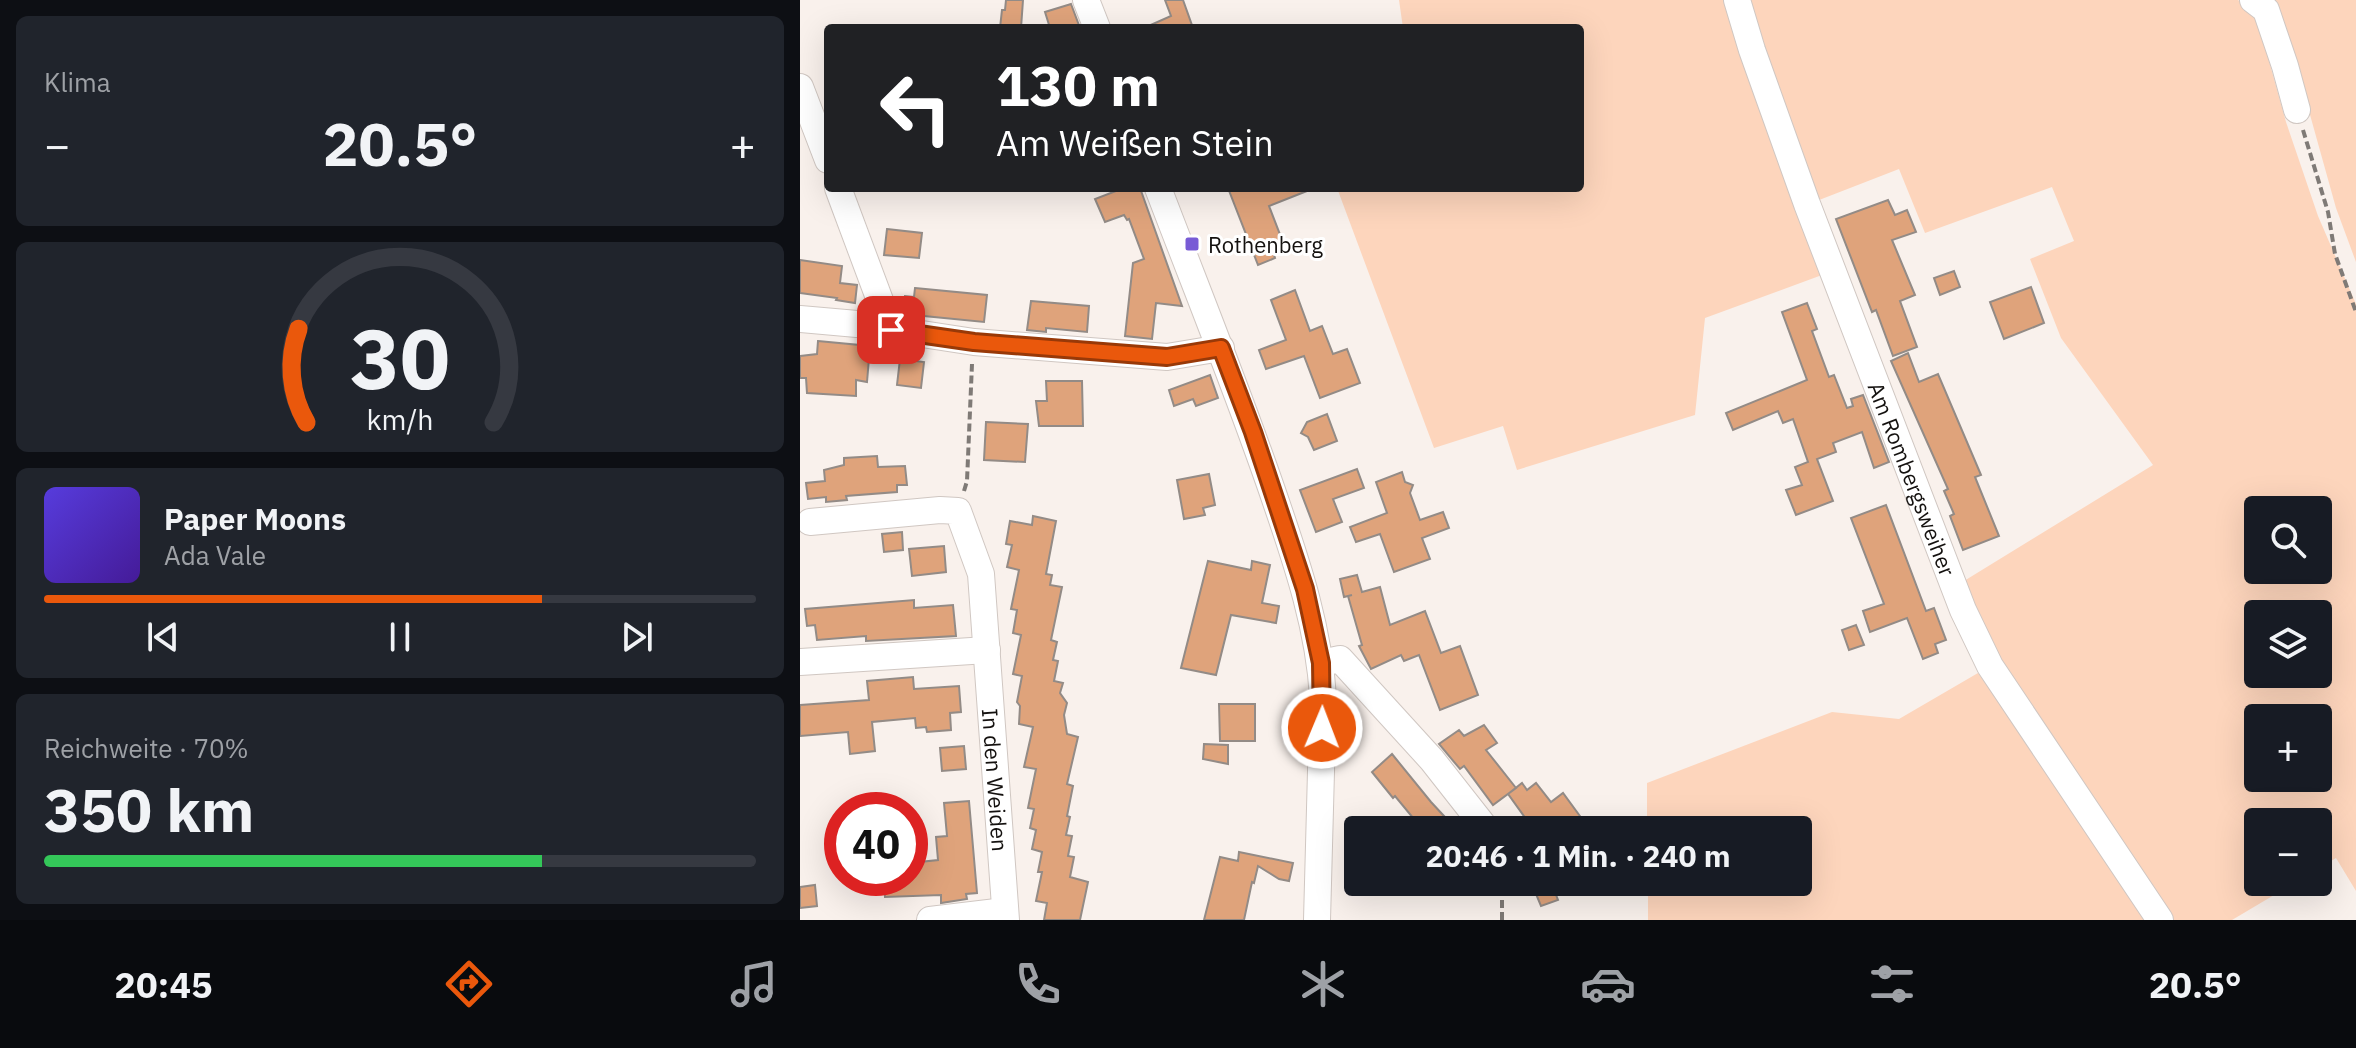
<!DOCTYPE html>
<html lang="de">
<head>
<meta charset="utf-8">
<style>
	:root { --surface:#171b24; --page:#20242c; --text:#f1f3f6; --muted:#9ea1a6; --line:#363941; --accent:#ea580c }
	body { margin:0; font-family:"IBM Plex Sans",sans-serif; background:var(--page); color:var(--text); height:100vh; display:flex; flex-direction:column; font-size:30px; white-space:nowrap }
	* { box-sizing:border-box; margin:0 }
	p { font-size:26px; color:var(--muted) }
	.icon { flex:none; width:44px; height:44px; fill:none; stroke:currentColor; stroke-width:2; stroke-linecap:round; stroke-linejoin:round }
	.map { position:relative; flex:1; overflow:hidden }
	.side { display:flex; flex-direction:column; gap:16px; padding:16px; background:#0d0f14; width:800px }
	.side>* { flex:none }
	.top-card { position:absolute; left:24px; top:24px; width:760px; height:168px; border-radius:8px; box-shadow:0 8px 32px #0002; background:#202124; color:#fff; overflow:hidden }
	.buttons { position:absolute; left:1444px; top:496px; display:grid; gap:16px }
	.buttons a { display:grid; place-items:center; width:88px; height:88px; border-radius:8px; background:var(--surface); box-shadow:0 8px 32px #0002; font-size:40px }
	.speed { position:absolute; left:24px; top:792px; display:flex; gap:16px; font-size:40px; font-weight:700; text-align:center }
	.speed>* { display:grid; place-content:center; width:104px; height:104px; border-radius:50%; background:var(--surface); box-shadow:0 8px 32px #0002; line-height:1 }
	.speed .limit { border:12px solid #d22; background:#fff; color:#111 }
	.pin { position:absolute; display:grid; place-items:center; width:68px; height:68px; color:#fff; margin:-34px; border-radius:16px; box-shadow:0 4px 12px #0006 }
	.me { position:absolute; width:88px; margin:-44px; rotate:1deg; stroke-linejoin:round; filter:drop-shadow(0 0 6px #0008) }
	.turn { display:flex; align-items:center; gap:28px; height:168px; padding:0 40px; font-size:36px }
	.turn .icon { width:104px; height:104px; stroke-width:2.5 }
	.turn b { display:block; font-size:56px; line-height:68px }
	.big { font-size:60px; font-weight:800; line-height:1.1 }
	.side .tile { flex:1; display:flex; flex-direction:column; justify-content:center; gap:12px; min-width:0; padding:0 28px; border-radius:12px; background:var(--page) }
	.side .dial { align-items:center; gap:0 }
	.dial svg { height:208px; overflow:visible; fill:none; stroke:var(--line); stroke-width:7; stroke-linecap:round; text-anchor:middle }
	.dial text { fill:var(--text); stroke:none }
	.song { display:flex; align-items:center; gap:24px }
	.cover { width:96px; height:96px; border-radius:12px; background:linear-gradient(135deg,hsl(250 70% 55%),hsl(260 70% 35%)) }
	.played { height:8px; border-radius:4px; background:linear-gradient(90deg,var(--accent) 70%,var(--line) 70%) }
	.keys { display:flex; justify-content:space-around; direction:ltr }
	.heat { display:flex; justify-content:space-between; align-items:center; font-size:44px; direction:ltr }
	.charge { height:12px; border-radius:6px; background:linear-gradient(90deg,#34c759 70%,var(--line) 0) }
	.trip { position:absolute; left:544px; top:816px; width:468px; height:80px; border-radius:8px; background:var(--surface); box-shadow:0 8px 32px #0002; font-weight:800; line-height:80px; text-align:center }
	.dock { display:flex; height:128px; justify-content:space-around; align-items:center; background:#090b0e; color:var(--muted) }
	.dock .icon { width:56px; height:56px }
	.dock .current { color:var(--accent) }
	.dock b { font-size:36px; color:var(--text) }
	main { display:flex; flex:1; min-height:0 }
	.map>svg:first-child { display:block }
	.green { fill:#fdd5bc; fill-rule:evenodd }
	.building { fill:#dfa37b; stroke:#938b86; stroke-width:2 }
	.lines { fill:none; stroke-linecap:round; stroke-linejoin:round }
	.minor-casing { stroke:#d0c7c2; stroke-width:28 }
	.path { stroke:#7f7a76; stroke-width:4; stroke-dasharray:8 4; stroke-linecap:butt }
	.minor { stroke:#fff; stroke-width:26 }
	.route-casing { stroke:#983908; stroke-width:20 }
	.route { stroke:#ea580c; stroke-width:14 }
	.poi-dot { fill:#785bd5; stroke:#fff; stroke-width:3 }
	.labels { text-anchor:middle; dominant-baseline:central; stroke-width:6; stroke-linejoin:round; paint-order:stroke }
	.poi-label { font-size:22px; fill:#14110f; stroke:#fff; text-anchor:start }
	.street-label { font-size:22px; fill:#14110f; stroke:#fff }
</style>
</head>
<body>
<main>
<section class="side">
<div class="tile"><p>Klima</p>
<div class="heat"><a>−</a><b class="big">20.5°</b><a>+</a></div>
</div>
<div class="tile dial"><svg viewBox="0 0 100 80">
<path d="M14 69A42 42 0 1 1 86 69"/>
<path d="M14 69A42 42 0 0 1 11 33" stroke="#ea580c"/>
<text x="50" y="56" font-size="32" font-weight="700">30</text>
<text x="50" y="72" font-size="11">km/h</text>
</svg></div>
<div class="tile">
<div class="song"><i class="cover"></i><div><b>Paper Moons</b><p>Ada Vale</p></div></div>
<div class="played"></div>
<div class="keys"><svg class="icon" aria-label="previous" viewBox="0 0 24 24"><path d="M18 5L8 12l10 7zM5 5v14"/></svg><svg class="icon" aria-label="pause" viewBox="0 0 24 24"><path d="M8 5v14M16 5v14"/></svg><svg class="icon" aria-label="next" viewBox="0 0 24 24"><path d="M6 5l10 7-10 7zM19 5v14"/></svg></div>
</div>
<div class="tile"><p>Reichweite · 70%</p><b class="big">350 km</b><div class="charge"></div></div>
</section>
<div class="map">
<svg width="1556" height="920" viewBox="0 0 1556 920">
	<rect width="100%" height="100%" fill="#f9f1ec"/>
	<g class="green">
		<path d="M599 0H927L1022 275 905 318 895 415 717 470 703 426 634 448 537 188H780V28H603Z"/>
		<path d="M945 0H1438L1456 14 1486 122 1518 216 1556 304V891L1536 858 1518 869V822H1458V882H1496L1432 920H1368L1200 664 1164 581 1353 465 1261 338 1230 259 1274 241 1252 187 1125 233 1099 169 1014 202ZM1458 510H1518V570H1458ZM1458 614H1518V674H1458ZM1458 718H1518V778H1458Z"/>
		<path d="M1466 0H1556V262L1536 208 1495 61Z"/>
		<path d="M1178 673 1248 768 1349 920H848V882H998V830H847V783L1032 712 1099 719Z"/>
	</g>
	<g class="building">
		<path d="M206 0H223L221 28H200L202 10H205Z"/>
		<path d="M365 0H383L393 28H344L371 16Z"/>
		<path d="M271 4 280 28H250L245 12Z"/>
		<path d="M314 188H340L382 306 356 303 352 339 325 336 333 263 344 259 329 219 327 220 324 215 305 222 295 199 316 191Z"/>
		<path d="M428 188H512V189L469 206 484 245 472 249 475 258 458 265Z"/>
		<path d="M1088 200 1095 215 1107 210 1116 232 1092 240 1115 295 1100 301 1117 347 1093 356 1076 310 1072 312 1036 219Z"/>
		<path d="M87 229 122 233 119 258 84 255Z"/>
		<path d="M0 260 42 266 40 283 57 285 55 303 36 300 37 298 0 293Z"/>
		<path d="M1154 271 1160 287 1140 295 1134 278Z"/>
		<path d="M1231 287 1244 323 1204 339 1190 302Z"/>
		<path d="M115 288 187 295 184 322 104 314 105 296 114 297Z"/>
		<path d="M495 290 510 331 522 326 533 354 547 349 560 383 520 398 504 356 466 369 459 350 486 340 471 300Z"/>
		<path d="M231 301 289 306 287 332 246 328V332L227 330Z"/>
		<path d="M1007 303 1017 329 1012 331 1029 377 1034 375 1047 408 1053 406 1051 399 1063 395 1089 462 1074 468 1062 432 1033 443 1036 452 1017 459 1033 501 996 515 986 490 1002 485 995 467 1008 462 993 419 983 423 978 411 933 430 926 413 1007 380 982 312Z"/>
		<path d="M18 341 70 346 67 382 56 380V396L7 393 6 378H0V356L17 354Z"/>
		<path d="M1108 353 1119 382 1138 374 1181 475 1175 477 1199 536 1163 550 1150 516 1154 514 1144 491 1148 489 1091 361Z"/>
		<path d="M100 359 124 362 121 388 97 385Z"/>
		<path d="M410 375 418 398 396 406 393 399 374 406 369 390Z"/>
		<path d="M246 381H282L283 426H239L236 401H247Z"/>
		<path d="M527 414 537 441 514 450 508 437 501 433 507 422Z"/>
		<path d="M186 422 228 424 225 462 184 460Z"/>
		<path d="M77 456 78 467 105 466 107 485H97V492L46 496 47 500 26 502V497L8 499 6 483 25 481 24 470 44 465V458Z"/>
		<path d="M557 469 564 488 533 499 542 522 516 532 500 490Z"/>
		<path d="M602 472 605 482 613 485 610 493 620 520 643 512 649 528 622 538 630 559 594 572 580 534 556 542 550 527 587 513 576 482Z"/>
		<path d="M409 474 415 505 403 508 405 515 384 519 377 480Z"/>
		<path d="M1086 505 1126 611 1134 608 1146 640 1135 644 1138 653 1123 659 1107 618 1070 632 1063 611 1084 604 1051 518Z"/>
		<path d="M233 516 256 521 246 574 252 575 250 585 262 587 251 640 257 642 253 660 258 661 254 681 263 683 260 693 267 703 264 715 267 734 278 737 267 784 273 786 267 816 270 817 266 835 272 836 268 856 274 857 270 877 288 882 280 920H244L247 903 236 901 242 872H238L242 852 232 849 236 830 230 828 234 809 228 808 236 769 224 767 233 727 219 724 220 706 217 702 222 676 213 674 221 635 213 633 217 610 211 609 219 570 207 567 212 545 206 544 210 521 232 525Z"/>
		<path d="M102 532 103 550 84 552 82 534Z"/>
		<path d="M144 546 146 572 112 576 109 549Z"/>
		<path d="M408 561 451 570 452 561 470 565 462 603 479 606 476 623 431 615 416 675 381 668Z"/>
		<path d="M557 575 562 592 580 587 590 625 625 611 641 653 660 646 678 695 640 710 619 655 604 661 601 655 571 669 559 646 562 645 548 596 552 595 544 597 540 579Z"/>
		<path d="M114 600V608L153 605 156 636 66 641V636L17 640 15 625 7 626 5 609Z"/>
		<path d="M1056 625 1064 645 1049 650 1042 630Z"/>
		<path d="M113 677 114 689 159 686 161 712 150 713 151 730 127 732 126 727 116 728 115 718 72 722 75 751 50 754 48 732 0 736V705L69 700 67 681Z"/>
		<path d="M419 704H455V741H420Z"/>
		<path d="M684 725 697 743 686 750 716 788 708 794 722 783 727 790 736 783 751 802 763 793 785 823 776 830H734L708 794 693 805 664 766 660 769 639 744 659 730 664 736Z"/>
		<path d="M404 744 428 745V764L403 759Z"/>
		<path d="M164 746 166 769 142 771 140 748Z"/>
		<path d="M592 754 631 802 657 830H623L595 796 593 798 572 772Z"/>
		<path d="M169 801 177 893 166 894 167 899 141 903V895L85 897 84 878H110V863L138 860 136 837 147 836 144 803Z"/>
		<path d="M439 852 493 863 489 881 479 879 458 866 454 883 452 882 444 920H404L420 857 438 861Z"/>
		<path d="M731 882H751L758 900 741 906Z"/>
		<path d="M15 885 17 906 0 908V887Z"/>
	</g>
	<g class="lines">
		<defs>
			<g id="minor">
				<path d="M286 0 297 28"/>
				<path id="s1" d="M937 0 952 50 1007 204 1163 610 1190 666 1360 920"/>
				<path d="M1453 0 1466 10 1485 66 1497 110"/>
				<path d="M0 87 28 160"/>
				<path d="M38 188 91 330"/>
				<path d="M358 188C398 293 440 396 476 502 498 566 519 629 523 697L517 920"/>
				<path d="M0 319 57 324 174 342 367 357 421 348"/>
				<path id="s2" d="M10 522 140 510 158 511 181 574 206 920"/>
				<path d="M0 662 187 650"/>
				<path d="M521 663 540 659 632 760 687 830"/>
				<path d="M130 920 205 911"/>
			</g>
		</defs>
		<use href="#minor" class="minor-casing"/>
		<g class="path">
			<path d="M1503 130 1528 212 1535 254 1556 312"/>
			<path d="M164 491 167 481 172 364"/>
			<path d="M702 920V882"/>
		</g>
		<use href="#minor" class="minor"/>
	</g>
	<g class="lines">
		<defs>
			<path id="route" d="M91 330 174 342 367 357 421 348 453 432 505 589 521 663 522 728"/>
		</defs>
		<use href="#route" class="route-casing"/>
		<use href="#route" class="route"/>
	</g>
	<rect class="poi-dot" x="384" y="236" width="16" height="16" rx="4"/>
	<g class="labels">
		<g class="poi-label">
			<text x="408" y="244">Rothenberg</text>
		</g>
		<g class="street-label">
			<text stroke="none"><textPath href="#s1" startOffset="510">Am Rombergsweiher</textPath></text>
			<text stroke="none"><textPath href="#s2" startOffset="422">In den Weiden</textPath></text>
		</g>
	</g>
</svg>
<div class="buttons">
<a><svg class="icon" aria-label="search" viewBox="0 0 24 24"><circle cx="10" cy="10" r="6"/><path d="M15 15l6 6"/></svg></a>
<a><svg class="icon" aria-label="layers" viewBox="0 0 24 24"><path d="M12 4l9 5-9 5-9-5zM3 14l9 5 9-5"/></svg></a>
<a>+</a>
<a>−</a>
</div>
<div class="speed"><div class="limit">40</div></div>
<div class="pin" style="left:91px;top:330px;background:#d93025"><svg class="icon" aria-label="arrive" viewBox="0 0 24 24"><path d="M6 21V4h12l-3 4 3 4H6"/></svg></div>
<svg class="me" style="left:522px;top:728px" viewBox="-20 -20 40 40"><circle r="17" fill="#ea580c" stroke="#fff" stroke-width="3"/><path d="M0-11L8 9 0 5-8 9z" fill="#fff"/></svg>
<div class="trip">20:46 · 1 Min. · 240 m</div>
<div class="top-card">
<div class="turn"><svg class="icon" aria-label="left" viewBox="0 0 24 24"><path d="M17 20v-9H6M10 6l-5 5 5 5"/></svg><div><b>130 m</b>Am Weißen Stein</div></div>
</div>
</div>
</main>
<nav class="dock">
<b>20:45</b>
<svg class="icon current" aria-label="directions" viewBox="0 0 24 24"><path d="M12 3l9 9-9 9-9-9zM9 14v-3h6M13 9l2 2-2 2"/></svg>
<svg class="icon" aria-label="music" viewBox="0 0 24 24"><path d="M9 18V5l10-2v13"/><circle cx="6" cy="18" r="3"/><circle cx="16" cy="16" r="3"/></svg>
<svg class="icon" aria-label="phone" viewBox="0 0 24 24"><path d="M5 4h4l2 5-3 2q2 4 5 5l2-3 5 2v4C11 20 4 13 5 4z"/></svg>
<svg class="icon" aria-label="climate" viewBox="0 0 24 24"><path d="M12 3v18M4 7l16 10M4 17L20 7"/></svg>
<svg class="icon" aria-label="car" viewBox="0 0 24 24"><path d="M5 17H2v-5l4-1 3-4h7l3 4 3 1v5h-3M9 17h6M6 11h13"/><circle cx="7" cy="17" r="2"/><circle cx="17" cy="17" r="2"/></svg>
<svg class="icon" aria-label="filters" viewBox="0 0 24 24"><path d="M4 7h16M4 17h16"/><circle cx="9" cy="7" r="2"/><circle cx="15" cy="17" r="2"/></svg>
<b>20.5°</b>
</nav>
</body>
</html>
